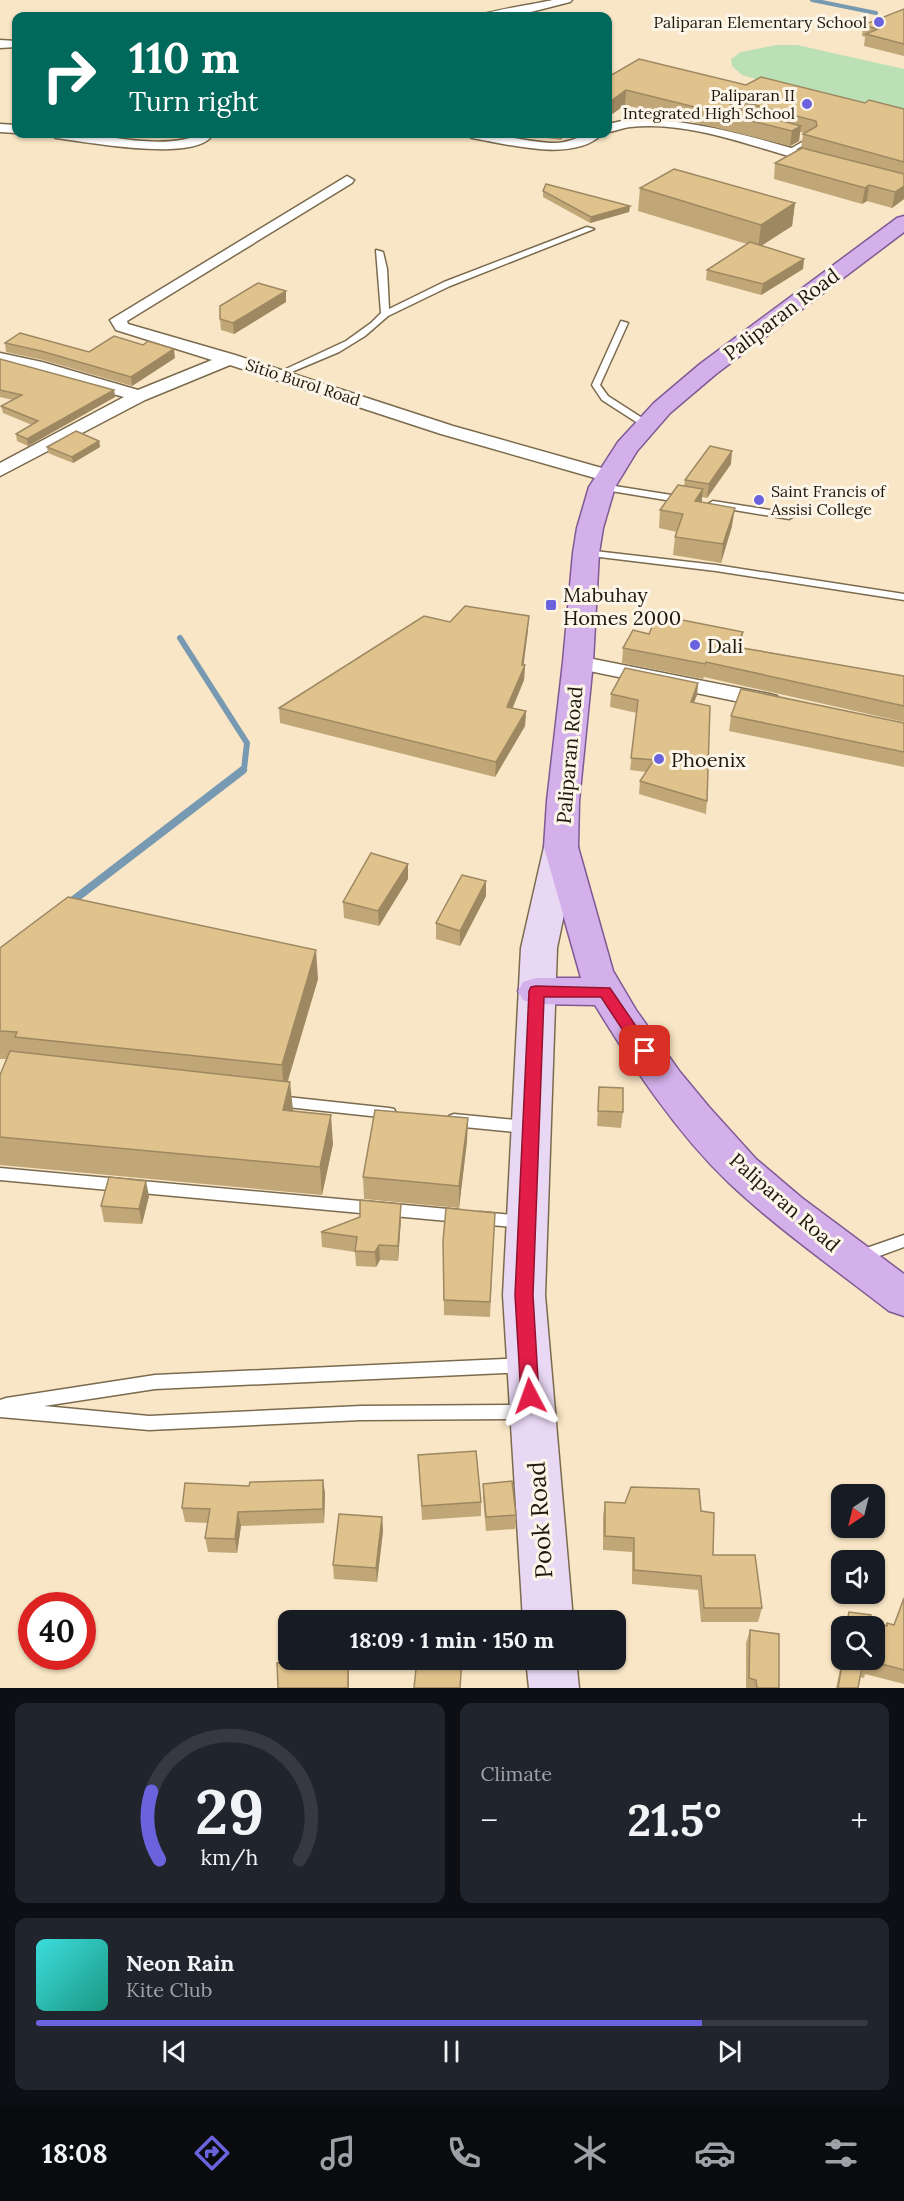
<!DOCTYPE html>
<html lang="en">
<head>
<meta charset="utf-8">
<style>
	:root { --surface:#171b24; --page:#20242c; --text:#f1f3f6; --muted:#9ea1a6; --line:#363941; --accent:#6a63dd }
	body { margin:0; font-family:Lora,serif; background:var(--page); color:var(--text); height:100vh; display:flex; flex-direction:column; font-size:22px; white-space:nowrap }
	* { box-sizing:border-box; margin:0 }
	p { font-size:20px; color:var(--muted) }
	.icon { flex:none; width:33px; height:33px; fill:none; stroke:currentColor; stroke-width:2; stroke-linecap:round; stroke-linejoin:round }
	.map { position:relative; height:1688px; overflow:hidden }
	.sheet { display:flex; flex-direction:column; gap:15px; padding:15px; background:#0d0f14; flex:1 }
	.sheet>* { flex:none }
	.top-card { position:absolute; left:12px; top:12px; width:600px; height:126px; border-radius:12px; box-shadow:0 2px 4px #0004; background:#00695c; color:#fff; overflow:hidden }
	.needle { width:39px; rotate:215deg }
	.buttons { position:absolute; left:831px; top:1484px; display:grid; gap:12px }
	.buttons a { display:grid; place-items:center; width:54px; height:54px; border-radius:12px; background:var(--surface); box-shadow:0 2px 4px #0004; font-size:30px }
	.speed { position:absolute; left:18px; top:1592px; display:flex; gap:12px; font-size:30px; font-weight:700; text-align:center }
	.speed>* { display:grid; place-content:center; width:78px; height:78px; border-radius:50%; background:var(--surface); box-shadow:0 2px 4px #0004; line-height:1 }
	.speed .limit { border:9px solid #d22; background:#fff; color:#111 }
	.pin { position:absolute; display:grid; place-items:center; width:51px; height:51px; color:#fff; margin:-26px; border-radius:12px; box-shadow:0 3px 9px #0006 }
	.me { position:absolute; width:66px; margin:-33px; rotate:356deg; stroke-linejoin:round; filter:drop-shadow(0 0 4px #0008) }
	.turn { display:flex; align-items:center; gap:21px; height:126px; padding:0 18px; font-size:27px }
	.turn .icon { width:78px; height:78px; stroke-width:2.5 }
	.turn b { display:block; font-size:42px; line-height:51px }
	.big { font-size:45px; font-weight:700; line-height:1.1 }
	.sheet .widget { flex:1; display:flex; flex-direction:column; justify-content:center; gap:9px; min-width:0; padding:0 21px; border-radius:12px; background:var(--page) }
	.sheet .dial { align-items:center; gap:0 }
	.dial svg { height:156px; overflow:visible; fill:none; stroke:var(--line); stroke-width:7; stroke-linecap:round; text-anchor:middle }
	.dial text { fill:var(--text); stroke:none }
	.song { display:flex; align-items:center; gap:18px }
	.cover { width:72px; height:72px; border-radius:9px; background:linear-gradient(135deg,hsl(180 70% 55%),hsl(170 70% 35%)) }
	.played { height:6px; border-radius:3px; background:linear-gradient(90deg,var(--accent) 80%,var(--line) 80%) }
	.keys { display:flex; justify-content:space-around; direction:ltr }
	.heat { display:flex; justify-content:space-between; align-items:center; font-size:33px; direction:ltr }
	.sheet .tiles { flex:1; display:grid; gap:15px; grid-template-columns:1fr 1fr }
	.widget:last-child { grid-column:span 2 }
	.trip { position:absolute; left:278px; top:1610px; width:348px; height:60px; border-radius:12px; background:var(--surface); box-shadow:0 2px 4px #0004; font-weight:700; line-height:60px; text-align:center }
	.tabs { display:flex; height:96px; justify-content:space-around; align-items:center; background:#090b0e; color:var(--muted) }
	.tabs .icon { width:42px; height:42px }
	.tabs .active { color:var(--accent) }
	.tabs b { font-size:27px; color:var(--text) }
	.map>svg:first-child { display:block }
	.green { fill:#bbe0b5 }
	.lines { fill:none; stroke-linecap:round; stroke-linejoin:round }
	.stream-far2 { stroke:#779ab2; stroke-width:4 }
	.stream-far1 { stroke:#779ab2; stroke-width:6 }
	.stream { stroke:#779ab2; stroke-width:8 }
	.lane-casing { stroke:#7b6b4e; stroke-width:3 }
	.street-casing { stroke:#7b6b4e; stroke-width:3 }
	.secondary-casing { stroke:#7b6b4e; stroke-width:3 }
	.primary-casing { stroke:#805994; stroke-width:3 }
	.lane { fill:#fff; fill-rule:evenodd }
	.street { fill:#fff; fill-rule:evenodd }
	.secondary { fill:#e9d8f4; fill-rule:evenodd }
	.primary { fill:#d3b0ea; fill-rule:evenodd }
	.wall { fill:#c1a778 }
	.shaded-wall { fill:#9d8862 }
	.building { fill:#e0c28c; stroke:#9d8862; stroke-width:1.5 }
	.route { fill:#e11d48; stroke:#92132f; stroke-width:1.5 }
	.poi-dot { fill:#6a63dd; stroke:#fcf5e8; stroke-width:2 }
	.labels { text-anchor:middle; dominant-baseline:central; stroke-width:6; stroke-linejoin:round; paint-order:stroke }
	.far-poi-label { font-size:16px; fill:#1f180d; stroke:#fcf5e8; text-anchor:end }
	.far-street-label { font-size:16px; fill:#1f180d; stroke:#fcf5e8 }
	.street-label { font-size:20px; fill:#1f180d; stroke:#fcf5e8 }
	.poi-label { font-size:20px; fill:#1f180d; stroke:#fcf5e8; text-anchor:start }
	.near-street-label { font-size:24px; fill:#1f180d; stroke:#fcf5e8 }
</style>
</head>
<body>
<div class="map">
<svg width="904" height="1688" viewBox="0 0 904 1688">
	<rect width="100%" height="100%" fill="#f9e6c6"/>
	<path class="green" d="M776 45H797L904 69V111L875 108 756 79 742 75 732 66 731 59 741 52Z"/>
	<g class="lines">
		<path class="stream-far2" d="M812 0 876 13"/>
		<path class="stream-far1" d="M180 638 247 743 244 769 241 771"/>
		<path class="stream" d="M67 905 243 770"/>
		<defs>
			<g id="lane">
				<path d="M809 138 814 139 790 153 785 152Z"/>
				<path d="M587 227 594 229 450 286 388 316 365 336 339 352 282 376 275 374 346 341 371 323 381 313 376 250 383 252 387 269 389 309 444 282Z"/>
				<path d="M621 321 628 323 600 385 608 396 650 423V427H644L602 400 592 385Z"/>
				<path d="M602 484 684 497 689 500 684 503 599 489 597 487Z"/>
				<path d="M713 501 789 513 794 516 789 519 710 506 708 504Z"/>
				<path d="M586 550 716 565 904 594V600L716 571 583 555 581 553Z"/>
				<path d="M278 1096 389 1108 394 1109 396 1113 394 1117 389 1118 278 1106 273 1105 271 1101 273 1097Z"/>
				<path d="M454 1114 526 1121 531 1123 533 1127 531 1131 526 1133 454 1126 449 1124 447 1120 449 1116Z"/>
				<path d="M0 1168 459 1210 464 1212 466 1216 464 1220 459 1222 0 1180Z"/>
				<path d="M480 1212 522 1216 527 1218 529 1222 527 1226 522 1228 480 1224 475 1222 473 1218 475 1214Z"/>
				<path d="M904 1235V1247L860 1263 855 1262 852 1257 855 1252Z"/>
				<path d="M524 1358 530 1360 532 1365 530 1370 524 1372 155 1389 44 1406 149 1416 361 1406 526 1405 532 1407 534 1412 532 1417 526 1419 361 1420 149 1430 0 1417V1400L6 1398 155 1375Z"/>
			</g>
			<g id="street">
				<path d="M553 0H572L570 2 523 14 478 16C483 12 540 3 553 0Z"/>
				<path d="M0 40 16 41V47L0 48Z"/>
				<path d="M631 119C699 119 764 140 829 159L831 162 824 166C762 151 695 120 630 127 623 128 615 131 608 132V124Z"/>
				<path d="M0 124 16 125V133L0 132Z"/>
				<path d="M49 134C96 129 152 152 196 136L197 134H209L210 138C188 161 87 142 56 138Z"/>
				<path d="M465 134C496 131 525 143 556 143 573 143 583 132 602 134 574 163 507 144 472 138Z"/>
				<path d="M347 176 354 180 352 183 127 321 128 324 235 355 453 426 616 472 618 476 616 480H602L441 434 230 365 145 400 0 476V463L124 397 0 363V353L42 362 138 390 212 360 116 330 110 320Z"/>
				<path d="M578 656 769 694 777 696 780 701 777 706 769 708 570 667 567 662 570 657Z"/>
			</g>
			<g id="secondary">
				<path d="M561 836 573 839 578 847 557 948 545 1295 573 1620H523L503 1295 521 948 544 847 549 839Z"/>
				<path d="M526 1659H576L579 1688H529Z"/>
			</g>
			<path id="primary" d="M904 216V232L716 374 670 413 637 451 615 487 603 528 599 553 593 662 579 801 578 847 613 971 636 1010 680 1072 709 1107 756 1159 802 1198 904 1274V1316L889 1311C835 1269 779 1230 729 1183 676 1132 633 1067 595 1005L536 1004 523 1000 518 991 523 982 536 978H581L544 847 547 801 563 662 573 553 577 528 589 487 618 442 654 403 700 364 897 218Z"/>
		</defs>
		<use href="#lane" class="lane-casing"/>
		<use href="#street" class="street-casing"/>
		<use href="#secondary" class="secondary-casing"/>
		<use href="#primary" class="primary-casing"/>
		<use href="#lane" class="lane"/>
		<use href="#street" class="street"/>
		<use href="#secondary" class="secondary"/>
		<use href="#primary" class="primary"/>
	</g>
	<g class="wall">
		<path d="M904 9V56L864 46 865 37 862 36 863 25Z"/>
		<path d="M608 77 746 85 904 109V199L892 208 867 201 862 204 774 179 775 163 801 148 803 134 804 133 800 132 799 141 790 146 625 105 608 117Z"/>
		<path d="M519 134H582L574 137 565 135 560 140Z"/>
		<path d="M640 188 795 203 792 226 761 245 804 259 803 269 761 295 706 280 707 270 747 244 638 211Z"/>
		<path d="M543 191 630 206 629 212 590 223 543 197Z"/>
		<path d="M286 291V302L234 334 221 330 220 319Z"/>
		<path d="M5 343 89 352 175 358 132 386 43 360 6 352Z"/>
		<path d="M0 359 114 390 115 397 28 446 17 441 16 434 32 425 3 413 1 406 13 400 0 397Z"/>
		<path d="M99 441 100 447 73 463 48 453 47 447Z"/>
		<path d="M731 464 707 498 702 497V502L732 526 721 563 673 555 675 537 677 532 659 528 660 510 684 486 685 480Z"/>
		<path d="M528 630 523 665H525L524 680 512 708 526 711 525 726 495 777 280 723 279 708Z"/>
		<path d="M649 634 741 647 904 676V722L704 677 703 679 622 663 623 648Z"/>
		<path d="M698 683 697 695 694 702 707 801 706 814 639 794 640 781 646 772 630 770 637 713 610 707 611 694Z"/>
		<path d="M731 716 904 723V767L729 731Z"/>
		<path d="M408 864V879L379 926 344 918 343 902Z"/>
		<path d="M486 881V896L460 946 436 939V923Z"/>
		<path d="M0 948 318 979 288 1081 293 1111 333 1144 322 1195 0 1165V1075L6 1059H0Z"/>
		<path d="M599 1087 623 1112 621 1128 597 1126Z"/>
		<path d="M468 1118 467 1141 459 1208 364 1199 363 1177Z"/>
		<path d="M149 1196 142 1224 104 1222 101 1206Z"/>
		<path d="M495 1213 490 1317 444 1315 443 1241Z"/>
		<path d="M401 1219 398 1261 380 1260 376 1267 356 1266 355 1252 322 1247 321 1232Z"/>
		<path d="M418 1455 481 1502V1516L422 1520Z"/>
		<path d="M323 1480 325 1494 324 1523 241 1526 237 1553 208 1552 205 1538 208 1523 185 1522 182 1508 249 1486Z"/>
		<path d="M483 1484 516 1515 515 1529 486 1531 483 1498Z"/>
		<path d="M605 1502 701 1511 713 1555 762 1608 758 1622H701L698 1590 632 1584V1552L603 1550V1516Z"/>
		<path d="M382 1517 383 1531 377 1582 334 1579 333 1565Z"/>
		<path d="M904 1598V1684L865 1674 864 1678 860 1677 858 1688H836L840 1669 835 1667 842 1640V1659H874V1626H845L849 1612 886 1626 887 1623 894 1625Z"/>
		<path d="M750 1630 779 1688H746V1643Z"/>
	</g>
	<g class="shaded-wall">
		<path d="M626 90 625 105 608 117V103Z"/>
		<path d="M736 100 735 115 730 104Z"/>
		<path d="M801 126 799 141 790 146 792 131Z"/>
		<path d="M560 134H565V135L560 140Z"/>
		<path d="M574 134H582L574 137Z"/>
		<path d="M869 185 867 201 862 204 865 188Z"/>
		<path d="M904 186V199L892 208 895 192Z"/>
		<path d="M795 203 792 226 758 248 761 225Z"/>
		<path d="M630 206 629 212 590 223 591 217Z"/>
		<path d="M804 259 803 269 761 295 763 284Z"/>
		<path d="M286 291V302L234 334 233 323Z"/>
		<path d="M174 349 175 358 132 386 131 377Z"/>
		<path d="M114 390 115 397 28 446 27 439Z"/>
		<path d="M99 441 100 447 73 463 72 457Z"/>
		<path d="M732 451 731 464 707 498 709 484Z"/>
		<path d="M703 489 701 507 695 501Z"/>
		<path d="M735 508 732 526 721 563 723 544Z"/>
		<path d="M529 616 528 630 523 670 525 665 524 680 507 722V707L522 665Z"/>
		<path d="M743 632 741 646 734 661 736 647Z"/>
		<path d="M698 683 697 695 689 715 691 702Z"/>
		<path d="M526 711 525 726 495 777 496 762Z"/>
		<path d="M408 864V879L379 926 378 911Z"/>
		<path d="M486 881V896L460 946V931Z"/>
		<path d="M316 950 318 979 284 1093 282 1065Z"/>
		<path d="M290 1082 293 1110 286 1139 283 1110Z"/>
		<path d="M331 1115 333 1144 322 1195 320 1167Z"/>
		<path d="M468 1118 467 1141 459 1208V1186Z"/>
		<path d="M146 1181 149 1196 142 1224 139 1209Z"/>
		<path d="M401 1204V1219L398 1261V1246Z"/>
		<path d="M379 1245 380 1260 376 1267 375 1252Z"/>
		<path d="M323 1480 325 1494 324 1523 323 1509Z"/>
		<path d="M238 1512 241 1526 237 1553 235 1539Z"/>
		<path d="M382 1517 383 1531 377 1582 376 1568Z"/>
		<path d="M348 1665 349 1679V1688H348Z"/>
	</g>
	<g class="building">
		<path d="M904 9V44L866 34 878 29 863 25Z"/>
		<path d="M639 59 746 85 761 77 865 103 869 100 904 109V162L803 134 817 126 816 121 736 100 730 104 733 108 801 126 792 131 626 90 608 103V77Z"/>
		<path d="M802 148 904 174V186L895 192 869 185 865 188 775 163Z"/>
		<path d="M674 169 795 203 761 225 640 188Z"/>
		<path d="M546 184 630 206 591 217 543 191Z"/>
		<path d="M750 242 804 259 763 284 707 270Z"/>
		<path d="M258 283 286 291 233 323 220 319V306Z"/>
		<path d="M20 333 89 352 114 336 143 345 148 341 174 349 131 377 41 351 5 343Z"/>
		<path d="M0 359 114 390 27 439 16 434 38 421 1 406 22 395 0 390Z"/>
		<path d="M76 431 99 441 72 457 47 447Z"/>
		<path d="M710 446 732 451 709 484 685 480Z"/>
		<path d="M678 485 703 489 695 501 735 508 723 544 675 537 683 514 660 510Z"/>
		<path d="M465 606 529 616 522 665H525L507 707 526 711 496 762 279 708 424 616 450 622Z"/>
		<path d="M657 615 743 632 736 647 904 676V706L706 662 705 664 623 648 633 630 649 634Z"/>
		<path d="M625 668 698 683 691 702 710 706 707 801 640 781 654 760 631 758 638 700 611 694Z"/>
		<path d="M741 689 904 723V752L731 716Z"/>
		<path d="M371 853 408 864 378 911 343 902Z"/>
		<path d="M462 875 486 881 460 931 436 923Z"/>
		<path d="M68 897 316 950 282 1065 15 1037 17 1032 0 1031V948Z"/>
		<path d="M10 1051 290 1082 283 1110 331 1115 320 1167 0 1137V1075Z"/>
		<path d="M599 1087 623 1088V1112L598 1111Z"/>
		<path d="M375 1110 468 1118 459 1186 363 1177Z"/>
		<path d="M109 1177 146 1181 139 1209 101 1206Z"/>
		<path d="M360 1200 401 1204 398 1246 379 1245 375 1252 355 1251 357 1237 321 1232 360 1217Z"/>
		<path d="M446 1208 495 1213 490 1302 444 1300 443 1241Z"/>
		<path d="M476 1451 481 1502 422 1506 418 1455Z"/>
		<path d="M323 1480V1509L238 1512 235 1539 205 1538 210 1509 182 1508 185 1483 249 1486 250 1482Z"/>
		<path d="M512 1481 516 1515 486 1517 483 1484Z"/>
		<path d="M631 1487 699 1489 701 1511 714 1513 713 1555H755L762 1608H704L701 1576 634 1570V1538L605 1536V1502L625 1503Z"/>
		<path d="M339 1514 382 1517 376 1568 333 1565Z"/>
		<path d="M904 1598V1670L870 1661 869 1665 863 1662 858 1688H838L843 1659H874V1626H846L849 1612 871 1615 870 1620 887 1626V1623L894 1625Z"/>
		<path d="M750 1630 779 1634V1688H757L756 1680 749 1678Z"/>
		<path d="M312 1659H320V1665H348V1688H278L277 1663Z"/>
		<path d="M417 1659 462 1660 460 1688H414Z"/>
	</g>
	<path class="route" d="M536 986 610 988 653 1051 650 1055H639L601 997H544L533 1295 539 1396 537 1402 530 1405 524 1402 521 1396 515 1295 529 991 531 987Z"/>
	<g class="poi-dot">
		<circle cx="879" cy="22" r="6"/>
		<circle cx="807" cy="104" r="6"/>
		<circle cx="759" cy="500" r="6"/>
		<rect x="545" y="599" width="12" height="12" rx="3"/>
		<circle cx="695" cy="645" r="6"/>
		<circle cx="659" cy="759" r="6"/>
	</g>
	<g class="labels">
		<g class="far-poi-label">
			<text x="867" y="22">Paliparan Elementary School</text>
			<text x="795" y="95">Paliparan II<tspan x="795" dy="18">Integrated High School</tspan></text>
			<text x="771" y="491" text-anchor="start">Saint Francis of<tspan x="771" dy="18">Assisi College</tspan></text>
		</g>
		<g class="far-street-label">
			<text transform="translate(303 382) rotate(18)">Sitio Burol Road</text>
		</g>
		<g class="street-label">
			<text transform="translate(781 314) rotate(-37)">Paliparan Road</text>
			<text transform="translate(569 755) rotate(-85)">Paliparan Road</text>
			<text transform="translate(785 1202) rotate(41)">Paliparan Road</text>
		</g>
		<g class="poi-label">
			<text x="563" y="594">Mabuhay<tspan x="563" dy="23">Homes 2000</tspan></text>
			<text x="707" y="645">Dali</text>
			<text x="671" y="759">Phoenix</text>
		</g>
		<g class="near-street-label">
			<text transform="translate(540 1520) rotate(-94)">Pook Road</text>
		</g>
	</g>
</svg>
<div class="buttons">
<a><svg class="needle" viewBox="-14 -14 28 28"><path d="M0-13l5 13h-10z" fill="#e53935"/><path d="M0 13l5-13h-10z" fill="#9ea1a6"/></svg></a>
<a><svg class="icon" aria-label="sound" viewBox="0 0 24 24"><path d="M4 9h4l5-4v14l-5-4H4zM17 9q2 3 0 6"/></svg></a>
<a><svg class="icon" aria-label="search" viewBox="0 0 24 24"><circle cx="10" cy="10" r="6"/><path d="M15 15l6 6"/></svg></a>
</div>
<div class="speed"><div class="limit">40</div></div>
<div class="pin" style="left:645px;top:1051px;background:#d93025"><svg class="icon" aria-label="arrive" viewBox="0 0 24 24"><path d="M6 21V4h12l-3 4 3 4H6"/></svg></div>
<svg class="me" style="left:530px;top:1396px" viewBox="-20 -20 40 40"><path d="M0-17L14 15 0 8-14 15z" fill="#e11d48" stroke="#fff" stroke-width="4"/></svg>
<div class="trip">18:09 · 1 min · 150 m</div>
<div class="top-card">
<div class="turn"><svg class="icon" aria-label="right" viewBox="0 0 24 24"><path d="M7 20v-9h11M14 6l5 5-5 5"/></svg><div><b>110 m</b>Turn right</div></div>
</div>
</div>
<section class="sheet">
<div class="tiles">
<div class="widget dial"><svg viewBox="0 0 100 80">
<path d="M14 69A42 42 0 1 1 86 69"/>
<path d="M14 69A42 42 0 0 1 10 34" stroke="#6a63dd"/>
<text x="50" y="56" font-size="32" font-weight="700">29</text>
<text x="50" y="72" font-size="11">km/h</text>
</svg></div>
<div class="widget"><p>Climate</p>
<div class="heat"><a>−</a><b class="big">21.5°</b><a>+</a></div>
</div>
<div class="widget">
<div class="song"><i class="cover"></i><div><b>Neon Rain</b><p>Kite Club</p></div></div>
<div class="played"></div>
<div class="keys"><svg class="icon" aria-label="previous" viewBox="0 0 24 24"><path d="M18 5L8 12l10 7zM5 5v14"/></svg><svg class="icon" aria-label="pause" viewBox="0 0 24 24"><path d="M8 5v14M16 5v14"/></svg><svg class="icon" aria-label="next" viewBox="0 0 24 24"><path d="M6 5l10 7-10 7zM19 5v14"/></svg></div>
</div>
</div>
</section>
<nav class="tabs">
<b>18:08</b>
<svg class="icon active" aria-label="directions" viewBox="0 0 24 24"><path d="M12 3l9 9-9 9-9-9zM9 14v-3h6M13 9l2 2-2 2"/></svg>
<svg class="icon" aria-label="music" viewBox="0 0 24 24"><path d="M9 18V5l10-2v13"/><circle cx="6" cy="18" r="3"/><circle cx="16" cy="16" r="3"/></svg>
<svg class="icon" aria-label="phone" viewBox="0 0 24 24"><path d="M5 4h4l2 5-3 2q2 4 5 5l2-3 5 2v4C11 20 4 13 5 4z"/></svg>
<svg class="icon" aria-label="climate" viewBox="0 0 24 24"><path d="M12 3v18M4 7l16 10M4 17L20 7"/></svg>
<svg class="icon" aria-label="car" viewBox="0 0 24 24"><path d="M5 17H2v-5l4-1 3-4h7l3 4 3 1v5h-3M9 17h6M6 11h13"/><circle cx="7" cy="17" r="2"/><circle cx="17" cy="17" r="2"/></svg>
<svg class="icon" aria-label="filters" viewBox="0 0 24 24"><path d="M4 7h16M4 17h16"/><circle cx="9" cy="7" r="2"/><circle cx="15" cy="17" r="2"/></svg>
</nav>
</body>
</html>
